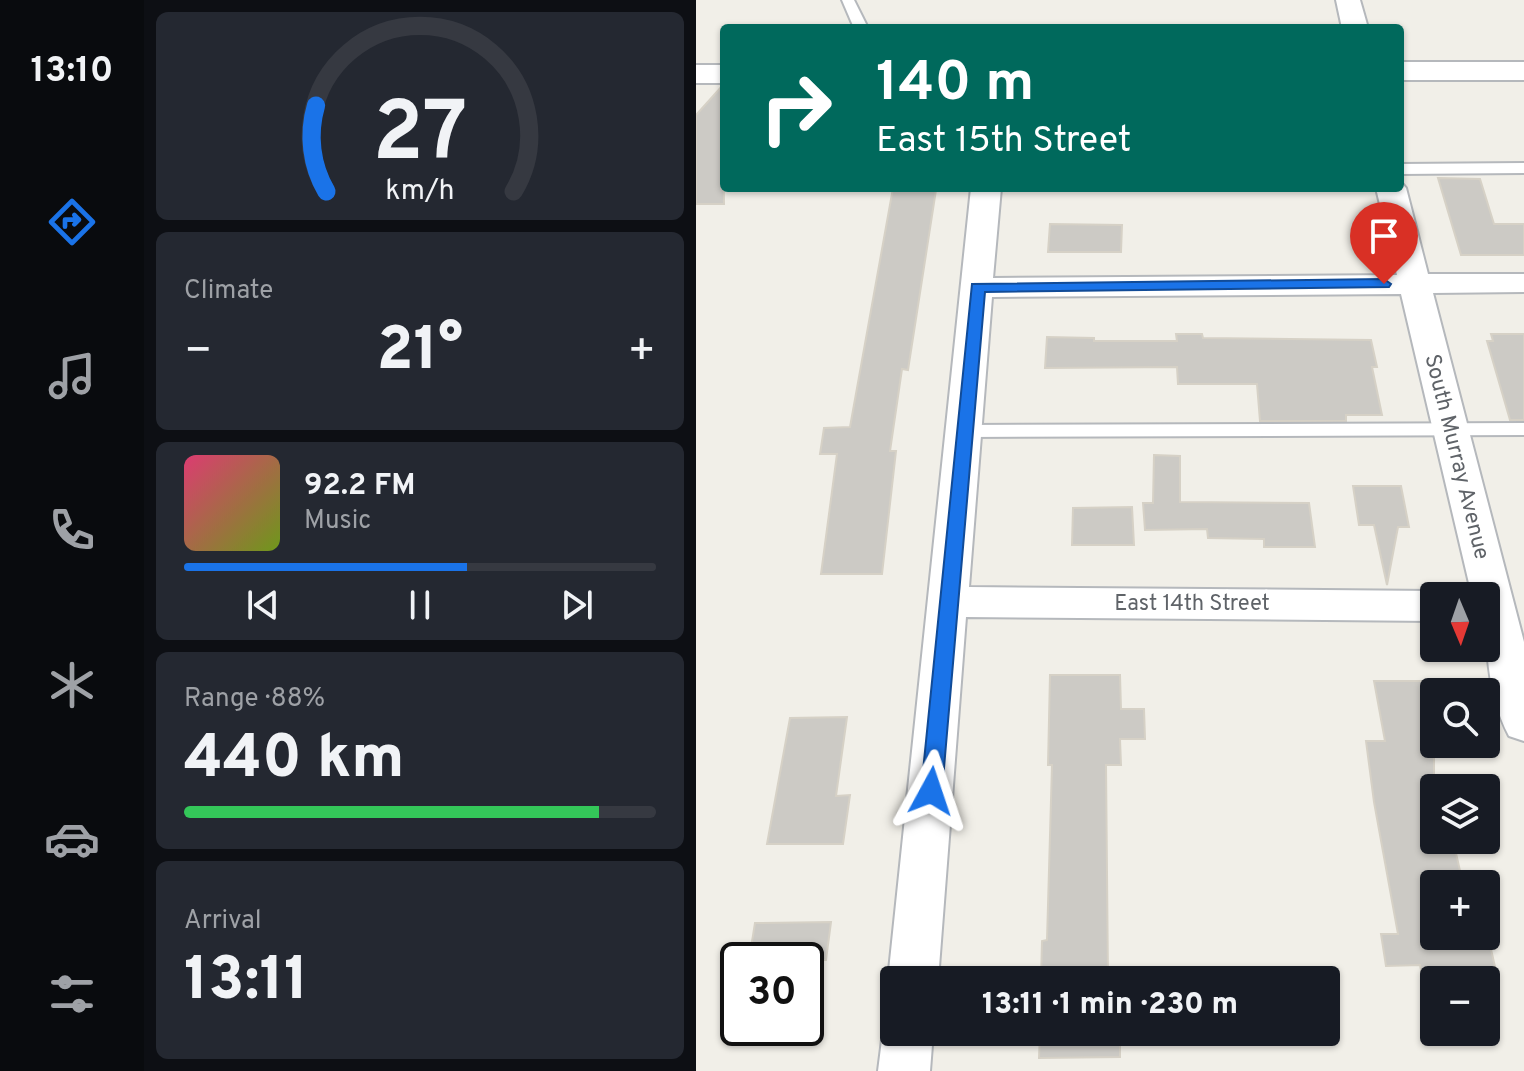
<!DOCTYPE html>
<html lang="en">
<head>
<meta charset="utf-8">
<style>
	:root { --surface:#171b24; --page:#242831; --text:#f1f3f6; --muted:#9ea1a6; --line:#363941; --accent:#1a73e8 }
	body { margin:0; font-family:Overpass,sans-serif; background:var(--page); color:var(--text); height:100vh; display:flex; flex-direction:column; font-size:30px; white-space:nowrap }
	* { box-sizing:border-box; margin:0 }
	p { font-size:26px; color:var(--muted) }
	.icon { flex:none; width:44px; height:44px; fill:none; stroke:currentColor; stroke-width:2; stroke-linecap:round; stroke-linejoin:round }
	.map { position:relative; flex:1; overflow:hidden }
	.details { display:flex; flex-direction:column; gap:12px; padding:12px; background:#0d0f14; width:552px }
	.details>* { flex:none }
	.guide { position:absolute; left:24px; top:24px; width:684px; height:168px; border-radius:8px; box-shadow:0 2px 6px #0004; background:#00695c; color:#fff; overflow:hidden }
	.needle { width:52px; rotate:178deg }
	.fabs { position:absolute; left:724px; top:582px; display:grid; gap:16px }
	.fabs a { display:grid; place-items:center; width:80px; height:80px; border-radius:8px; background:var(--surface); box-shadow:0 2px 6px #0004; font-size:40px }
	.speed { position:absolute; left:24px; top:942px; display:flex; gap:16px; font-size:40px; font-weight:700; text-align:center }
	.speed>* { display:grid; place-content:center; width:104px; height:104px; border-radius:50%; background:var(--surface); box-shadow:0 2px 6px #0004; line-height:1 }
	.speed .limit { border:4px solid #111; border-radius:12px; background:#fff; color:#111 }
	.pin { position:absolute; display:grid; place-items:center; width:68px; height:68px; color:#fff; margin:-82px -34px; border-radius:50% 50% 50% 0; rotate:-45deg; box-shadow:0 0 8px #0007 }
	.pin .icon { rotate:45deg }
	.me { position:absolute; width:88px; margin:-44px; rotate:5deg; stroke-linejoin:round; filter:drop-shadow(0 0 6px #0008) }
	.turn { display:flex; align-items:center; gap:28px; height:168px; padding:0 24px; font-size:36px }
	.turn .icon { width:104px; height:104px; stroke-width:2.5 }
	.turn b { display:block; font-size:56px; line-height:68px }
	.big { font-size:60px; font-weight:800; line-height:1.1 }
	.details .tile { flex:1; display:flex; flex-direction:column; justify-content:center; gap:12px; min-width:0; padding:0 28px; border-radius:12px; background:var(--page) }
	.details .dial { align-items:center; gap:0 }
	.dial svg { height:208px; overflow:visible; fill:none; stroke:var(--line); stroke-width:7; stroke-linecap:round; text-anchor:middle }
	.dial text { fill:var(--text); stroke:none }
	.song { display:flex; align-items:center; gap:24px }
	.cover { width:96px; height:96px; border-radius:12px; background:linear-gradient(135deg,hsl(340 70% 55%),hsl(80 70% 35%)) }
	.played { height:8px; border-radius:4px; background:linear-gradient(90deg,var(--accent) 60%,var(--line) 60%) }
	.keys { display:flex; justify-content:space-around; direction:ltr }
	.heat { display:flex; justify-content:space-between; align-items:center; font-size:44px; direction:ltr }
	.charge { height:12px; border-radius:6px; background:linear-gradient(90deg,#34c759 88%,var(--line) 0) }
	.trip { position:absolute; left:184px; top:966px; width:460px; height:80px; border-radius:8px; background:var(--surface); box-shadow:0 2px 6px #0004; font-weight:800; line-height:80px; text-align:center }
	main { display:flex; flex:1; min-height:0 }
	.menu { display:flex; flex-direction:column; width:144px; justify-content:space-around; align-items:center; background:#090b0e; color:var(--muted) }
	.menu .icon { width:56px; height:56px }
	.menu .current { color:var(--accent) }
	.menu b { font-size:36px; color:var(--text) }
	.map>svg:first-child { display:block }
	.building { fill:#cccac5; stroke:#d6d1c6; stroke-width:2 }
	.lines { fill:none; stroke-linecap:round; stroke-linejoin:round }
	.service-casing { stroke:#b5b8bc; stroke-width:4 }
	.minor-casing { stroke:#b5b8bc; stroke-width:4 }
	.tertiary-casing { stroke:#b5b8bc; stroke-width:4 }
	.service { fill:#fff; fill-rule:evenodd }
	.minor { fill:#fff; fill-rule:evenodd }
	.tertiary { fill:#fff; fill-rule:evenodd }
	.route { fill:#1a73e8; stroke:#114b97; stroke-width:2 }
	.labels { text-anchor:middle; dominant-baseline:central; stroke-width:7; stroke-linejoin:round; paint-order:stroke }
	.street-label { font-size:22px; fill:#5f6368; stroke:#fff }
</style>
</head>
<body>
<main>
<nav class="menu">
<b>13:10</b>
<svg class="icon current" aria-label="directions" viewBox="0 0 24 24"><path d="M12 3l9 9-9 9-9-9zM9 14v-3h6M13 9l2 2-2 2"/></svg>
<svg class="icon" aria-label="music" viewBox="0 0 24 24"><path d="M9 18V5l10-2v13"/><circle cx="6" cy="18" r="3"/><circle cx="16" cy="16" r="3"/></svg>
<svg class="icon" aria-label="phone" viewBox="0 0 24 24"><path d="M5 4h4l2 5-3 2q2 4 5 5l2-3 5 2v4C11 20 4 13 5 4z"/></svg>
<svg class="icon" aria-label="climate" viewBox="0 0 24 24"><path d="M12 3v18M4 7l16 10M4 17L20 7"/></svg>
<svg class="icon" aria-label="car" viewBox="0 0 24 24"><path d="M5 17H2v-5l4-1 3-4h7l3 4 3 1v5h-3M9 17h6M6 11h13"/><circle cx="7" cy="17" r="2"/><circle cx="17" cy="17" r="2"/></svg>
<svg class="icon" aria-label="filters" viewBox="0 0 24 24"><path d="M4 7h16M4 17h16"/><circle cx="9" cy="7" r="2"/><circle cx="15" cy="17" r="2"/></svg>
</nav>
<section class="details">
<div class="tile dial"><svg viewBox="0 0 100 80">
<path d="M14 69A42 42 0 1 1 86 69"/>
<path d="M14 69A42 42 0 0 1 10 36" stroke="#1a73e8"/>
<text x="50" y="56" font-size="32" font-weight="700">27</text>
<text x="50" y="72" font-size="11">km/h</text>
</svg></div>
<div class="tile"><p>Climate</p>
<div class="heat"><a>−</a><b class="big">21°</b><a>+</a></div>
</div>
<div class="tile">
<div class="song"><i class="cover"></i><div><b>92.2 FM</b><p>Music</p></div></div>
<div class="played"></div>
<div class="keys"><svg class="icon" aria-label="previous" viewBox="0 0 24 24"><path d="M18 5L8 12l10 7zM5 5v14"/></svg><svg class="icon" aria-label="pause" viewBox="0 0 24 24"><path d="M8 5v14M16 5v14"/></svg><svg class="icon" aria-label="next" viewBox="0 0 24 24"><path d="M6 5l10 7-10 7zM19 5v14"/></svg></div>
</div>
<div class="tile"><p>Range · 88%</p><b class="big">440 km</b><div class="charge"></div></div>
<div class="tile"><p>Arrival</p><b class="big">13:11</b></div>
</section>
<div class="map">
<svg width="828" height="1071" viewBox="0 0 828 1071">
	<rect width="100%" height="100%" fill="#f1efe8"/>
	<g class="building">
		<path d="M26 86 28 204H0V115Z"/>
		<path d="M742 178 784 179 798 224H828V255H765Z"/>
		<path d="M197 188 240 190 212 370 206 369 194 451H200L186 574H125L141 454H124L128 428 154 427Z"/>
		<path d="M354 224 426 225 425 252H352Z"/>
		<path d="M480 334H506L507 338 675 340 681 367H676L686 415H650V421H564L561 384H482L481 367 349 368 351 337 398 338V341H481Z"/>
		<path d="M795 334H828V420H814L791 341H797Z"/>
		<path d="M458 455 484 456V502L613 503 619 547H568V539L512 538 511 529 449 530 447 503H457Z"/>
		<path d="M657 486H705L713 527H702L691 585 678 525H663Z"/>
		<path d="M436 507 438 545H376L377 508Z"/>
		<path d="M354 675H424L425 709H448L449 739H424L425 765H410L412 980H345L346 941 351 940 356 765H352Z"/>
		<path d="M678 681H738V840H757L767 884H738V936H792L802 980H727L724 965 690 966 685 934H702L678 802 670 741H689Z"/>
		<path d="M151 717 140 796 154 795 147 844H71L94 718Z"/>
		<path d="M135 922 130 960H53L59 923Z"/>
		<path d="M344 1032H424V1057L343 1058Z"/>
	</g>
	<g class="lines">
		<defs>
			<g id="service">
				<path d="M146 0H158L172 28H158Z"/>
				<path d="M828 163V173L704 174V164Z"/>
				<path d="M828 423V435L270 437 261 431 270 425Z"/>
			</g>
			<g id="minor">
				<path d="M640 0H664L672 28H646Z"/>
				<path d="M704 181 710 188 732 274H828V292L737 293 828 642V741L813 736C790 692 790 643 790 596H776L705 294 296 297 273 587 738 591 752 596H738V621L270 617 242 980H198V993L192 980 275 188H305L297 278 701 275 680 188H704Z"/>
				<path d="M198 1013V1032H237L234 1071H182L187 1032 194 1015Z"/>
			</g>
			<g id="tertiary">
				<rect x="704" y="62" width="124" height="18"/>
				<rect x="0" y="65" width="28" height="18"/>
			</g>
		</defs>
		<use href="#service" class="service-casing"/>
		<use href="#minor" class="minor-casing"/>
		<use href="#tertiary" class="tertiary-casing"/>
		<use href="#service" class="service"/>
		<use href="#minor" class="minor"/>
		<use href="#tertiary" class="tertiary"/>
	</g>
	<path class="route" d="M688 279 695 284 693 287 289 292 246 791 243 797 235 800 228 797 225 791 276 284Z"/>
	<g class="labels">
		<g class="street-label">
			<text transform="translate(760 457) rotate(76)">South Murray Avenue</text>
			<text x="496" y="604">East 14th Street</text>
		</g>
	</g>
</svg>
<div class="fabs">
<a><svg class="needle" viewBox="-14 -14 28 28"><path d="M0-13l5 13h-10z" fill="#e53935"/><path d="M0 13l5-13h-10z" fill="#9ea1a6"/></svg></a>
<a><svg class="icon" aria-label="search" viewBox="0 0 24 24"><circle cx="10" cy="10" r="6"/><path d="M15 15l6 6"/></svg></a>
<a><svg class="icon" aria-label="layers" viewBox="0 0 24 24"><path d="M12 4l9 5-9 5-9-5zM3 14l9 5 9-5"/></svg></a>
<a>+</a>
<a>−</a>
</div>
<div class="speed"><div class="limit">30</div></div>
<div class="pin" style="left:688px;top:284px;background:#d93025"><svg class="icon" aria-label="arrive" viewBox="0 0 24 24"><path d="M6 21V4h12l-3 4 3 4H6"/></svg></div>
<svg class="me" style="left:235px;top:791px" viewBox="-20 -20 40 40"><path d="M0-17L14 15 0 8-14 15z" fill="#1a73e8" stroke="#fff" stroke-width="4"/></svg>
<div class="trip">13:11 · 1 min · 230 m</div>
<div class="guide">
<div class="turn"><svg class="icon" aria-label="right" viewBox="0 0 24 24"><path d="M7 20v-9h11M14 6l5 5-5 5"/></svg><div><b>140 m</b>East 15th Street</div></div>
</div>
</div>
</main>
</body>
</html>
